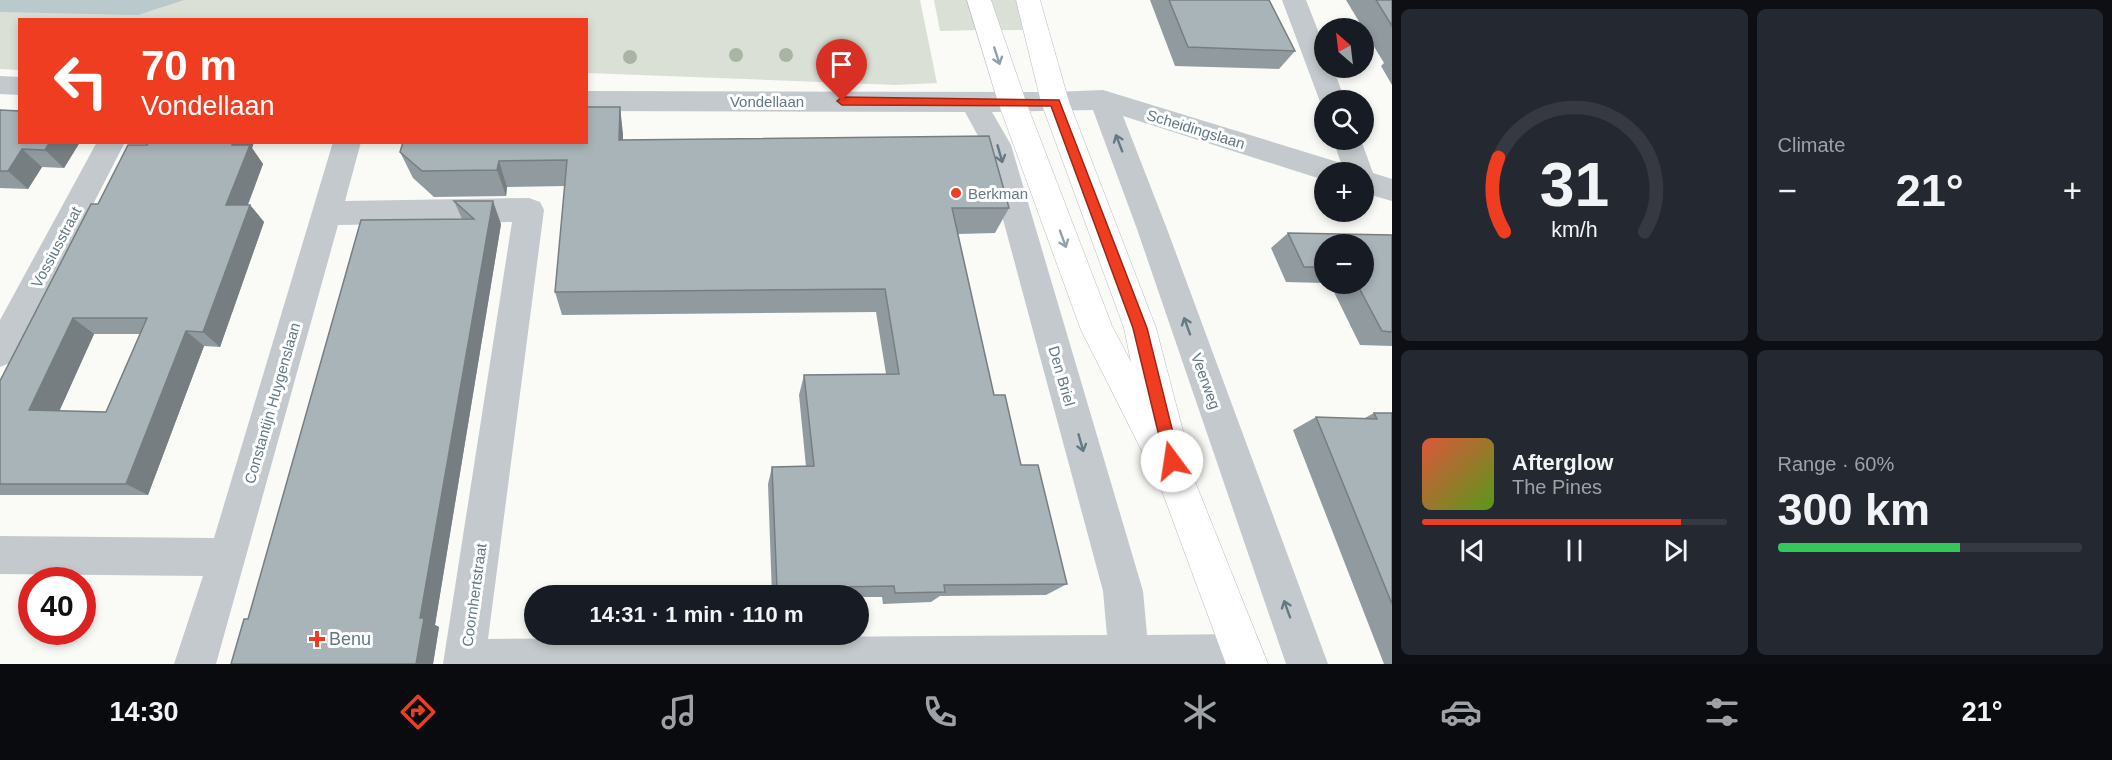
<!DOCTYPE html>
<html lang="en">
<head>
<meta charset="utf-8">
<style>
	:root { --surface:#171b24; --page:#242831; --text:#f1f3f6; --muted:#9ea1a6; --line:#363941; --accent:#ef3d22 }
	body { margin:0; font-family:Arial,sans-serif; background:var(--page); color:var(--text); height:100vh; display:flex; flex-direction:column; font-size:22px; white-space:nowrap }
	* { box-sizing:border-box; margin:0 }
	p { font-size:20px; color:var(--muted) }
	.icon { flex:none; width:33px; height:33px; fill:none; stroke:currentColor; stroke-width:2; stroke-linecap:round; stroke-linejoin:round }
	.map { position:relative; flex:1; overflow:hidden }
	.sheet { display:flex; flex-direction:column; gap:9px; padding:9px; background:#0d0f14; width:720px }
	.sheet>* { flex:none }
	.hud { position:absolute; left:18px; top:18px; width:570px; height:126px; border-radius:0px; box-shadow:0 3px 9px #0003; background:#ef3d22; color:#fff; overflow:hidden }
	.needle { width:39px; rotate:332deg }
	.tools { position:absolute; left:1314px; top:18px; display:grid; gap:12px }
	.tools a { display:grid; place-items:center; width:60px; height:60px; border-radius:50%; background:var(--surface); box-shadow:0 3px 9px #0003; font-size:30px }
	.speed { position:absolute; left:18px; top:567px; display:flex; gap:12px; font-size:30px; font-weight:700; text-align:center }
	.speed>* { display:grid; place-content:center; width:78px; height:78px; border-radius:50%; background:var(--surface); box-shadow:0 3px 9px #0003; line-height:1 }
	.speed .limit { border:9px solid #d22; background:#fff; color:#111 }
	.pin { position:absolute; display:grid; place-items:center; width:51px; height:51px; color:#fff; margin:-62px -26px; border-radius:50% 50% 50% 0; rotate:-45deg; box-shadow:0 0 6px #0007 }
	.pin .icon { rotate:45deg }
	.me { position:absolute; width:66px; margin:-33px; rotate:346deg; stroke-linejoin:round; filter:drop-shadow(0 0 4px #0008) }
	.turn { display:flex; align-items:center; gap:21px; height:126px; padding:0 24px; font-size:27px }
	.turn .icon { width:78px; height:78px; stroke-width:2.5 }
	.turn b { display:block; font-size:42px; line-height:51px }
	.big { font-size:45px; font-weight:700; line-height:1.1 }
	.sheet .widget { flex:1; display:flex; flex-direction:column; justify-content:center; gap:9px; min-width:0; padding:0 21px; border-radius:9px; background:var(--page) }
	.sheet .dial { align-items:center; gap:0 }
	.dial svg { height:156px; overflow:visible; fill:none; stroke:var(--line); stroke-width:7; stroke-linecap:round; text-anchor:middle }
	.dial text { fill:var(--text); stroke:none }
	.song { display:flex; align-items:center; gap:18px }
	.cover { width:72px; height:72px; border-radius:9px; background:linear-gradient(135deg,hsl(10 70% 55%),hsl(90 70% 35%)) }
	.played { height:6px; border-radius:3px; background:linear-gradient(90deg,var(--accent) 85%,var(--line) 85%) }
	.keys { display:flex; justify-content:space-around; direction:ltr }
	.heat { display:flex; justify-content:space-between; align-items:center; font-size:33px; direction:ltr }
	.charge { height:9px; border-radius:4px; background:linear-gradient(90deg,#34c759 60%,var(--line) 0) }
	.sheet .tiles { flex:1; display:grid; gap:9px; grid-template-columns:repeat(2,1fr) }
	.trip { position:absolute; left:524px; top:585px; width:345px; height:60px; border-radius:30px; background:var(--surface); box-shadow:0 3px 9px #0003; font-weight:700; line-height:60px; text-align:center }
	.tab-bar { display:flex; height:96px; justify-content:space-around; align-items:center; background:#090b0e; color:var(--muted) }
	.tab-bar .icon { width:42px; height:42px }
	.tab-bar .current { color:var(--accent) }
	.tab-bar b { font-size:27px; color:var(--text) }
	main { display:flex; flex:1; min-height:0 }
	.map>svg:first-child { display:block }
	.green { fill:#dae0d6 }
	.water { fill:#b9c9cc }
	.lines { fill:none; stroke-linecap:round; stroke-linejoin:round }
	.secondary-casing { stroke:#b5bdc1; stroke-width:1 }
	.street { fill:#c3c9cc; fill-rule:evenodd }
	.secondary { fill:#fff; fill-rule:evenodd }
	.tree { fill:#aab4a5 }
	.wall { fill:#919b9f; fill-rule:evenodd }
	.shaded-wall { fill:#767e82 }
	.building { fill:#a9b4b9; stroke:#767e82; stroke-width:1.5; fill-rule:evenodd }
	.oneway { stroke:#92a1a9 }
	.oneway2 { stroke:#637984 }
	.route { fill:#ef3d22; stroke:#9b2816; stroke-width:1.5 }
	.poi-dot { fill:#ef3d22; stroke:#fff; stroke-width:2 }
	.labels { text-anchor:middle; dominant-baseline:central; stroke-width:6; stroke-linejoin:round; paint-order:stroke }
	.street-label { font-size:15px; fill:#637984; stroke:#fff }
	.poi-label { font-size:15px; fill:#637984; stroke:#fff; text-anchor:start }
	.near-poi-label { font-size:18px; fill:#637984; stroke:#fff; text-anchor:start }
</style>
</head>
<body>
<main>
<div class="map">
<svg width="1392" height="664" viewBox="0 0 1392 664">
	<rect width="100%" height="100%" fill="#fafaf7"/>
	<g class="green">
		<path d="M0 0H920L937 83 896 85 587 73 586 20H20L19 70 0 69Z"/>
		<path d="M934 0H971L980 30 940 31Z"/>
		<path d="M988 0H1018L1027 30H998Z"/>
	</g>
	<path class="water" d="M0 0H184L138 15 0 12Z"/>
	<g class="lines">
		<defs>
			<path id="secondary" d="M967 0H991L1026 102 1112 326 1131 362 1124 328 1041 102 1016 0H1040L1069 102 1156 328 1184 435 1178 447 1196 484 1268 664H1226L1162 491 1081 330 998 102Z"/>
		</defs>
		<use href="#secondary" class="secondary-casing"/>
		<g class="street">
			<path d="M1282 0H1306L1324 46V68H1333L1345 100H1324V107H1322Z"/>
			<path d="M0 76 20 77V95L0 94Z"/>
			<path d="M1103 90 1341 163 1333 140H1361L1373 173 1392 179V201L1364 193V172H1324V180L1123 116 1167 229 1328 664H1286L1137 229 1093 110 992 112 1011 145 1143 591 1147 635 1244 634 1259 640 1265 655 1261 664H443L512 222 338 225 216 664H174L203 576 0 574V536L214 538 333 142H361L345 201 529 198 540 202 544 210 488 639 1107 635 1103 591 983 145 965 112 586 111V91L1055 92Z"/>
			<path d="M97 142H125L12 362 0 367V320Z"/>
		</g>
		<use href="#secondary" class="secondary"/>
	</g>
	<g class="tree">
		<circle cx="736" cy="55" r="7"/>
		<circle cx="786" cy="55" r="7"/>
		<circle cx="833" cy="55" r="7"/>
		<circle cx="630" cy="57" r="7"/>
	</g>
	<g class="wall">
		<path d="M1150 0H1269L1295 51 1279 69 1175 66Z"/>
		<path d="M1346 0H1392V85L1381 66 1384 63Z"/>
		<path d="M620 107 623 140 1009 208 995 233 958 234 994 395 1067 584 1046 595 940 596 931 602 883 604 882 597H858V596H772L768 484 772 467H806L799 395 804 375 886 374 876 312 562 315 555 292 565 186 507 187 506 196 434 197 413 178 400 152Z"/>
		<path d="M0 110 80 142 64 168 42 167 28 189 0 188Z"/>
		<path d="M148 142H254L252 148 263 164 248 205H250L264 222 220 347 204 346 148 495H0V381L98 204ZM94 334H140L106 412 59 411Z"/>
		<path d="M454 201 501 224 435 625 439 627 433 664H231L248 619 462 219Z"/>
		<path d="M1288 233 1392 235V346L1360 345 1330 284H1364L1324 244V283L1286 282 1271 248Z"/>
		<path d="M1374 413H1392V664H1384L1293 430 1316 417 1363 419Z"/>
	</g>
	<g class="shaded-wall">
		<path d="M620 107 623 134 622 167 619 140Z"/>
		<path d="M50 142H80L64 168 45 150Z"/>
		<path d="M233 142H254L252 148 263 164 241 222 226 205 232 145Z"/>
		<path d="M22 149 42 167 28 189 8 171Z"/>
		<path d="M499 161 507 187 506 196 497 170Z"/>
		<path d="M493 201 501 224 435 625 439 627 433 664H416L420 618Z"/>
		<path d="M250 205 264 222 220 347 203 332Z"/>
		<path d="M73 318 94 334 54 423 29 410Z"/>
		<path d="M186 331 204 346 148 495 126 484Z"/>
	</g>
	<g class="building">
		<path d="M1169 0H1269L1295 51 1188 47Z"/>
		<path d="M1376 0H1392V26Z"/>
		<path d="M586 107H620L619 140 989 136 1009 208H952L994 395H1005L1021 465H1038L1067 584 944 585 945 592 895 593 894 586 777 588 772 467 814 466 804 375 899 374 885 289 555 292 567 160 499 161 497 170 422 171 400 152 403 142H586Z"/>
		<path d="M0 110 20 111V142H50L45 150 22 149 8 171H0Z"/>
		<path d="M148 142H233L232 145H250L226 205H250L203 332 186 331 126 484H0V381L91 204H98L128 145H147ZM73 318H147L106 412 29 410Z"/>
		<path d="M454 201H493L420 618H424L416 664H231L244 619H248L361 220 474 219Z"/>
		<path d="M1288 233 1392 235V332L1382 331 1357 284H1364V244H1324V267H1304Z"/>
		<path d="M1374 413H1392V604L1316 417 1377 419Z"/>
	</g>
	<defs><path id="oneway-shaft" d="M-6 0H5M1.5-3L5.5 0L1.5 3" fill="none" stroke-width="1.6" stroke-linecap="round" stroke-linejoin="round" transform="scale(1.5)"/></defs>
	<g class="oneway">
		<use href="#oneway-shaft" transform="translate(997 56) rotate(72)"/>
		<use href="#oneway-shaft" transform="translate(1063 239) rotate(70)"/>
	</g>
	<g class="oneway2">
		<use href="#oneway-shaft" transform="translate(1119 143) rotate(-111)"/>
		<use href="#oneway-shaft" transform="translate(1000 154) rotate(74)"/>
		<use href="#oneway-shaft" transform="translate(1187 326) rotate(-110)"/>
		<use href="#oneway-shaft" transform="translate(1081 443) rotate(74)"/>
		<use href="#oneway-shaft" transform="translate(1287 609) rotate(-110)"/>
	</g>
	<path class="route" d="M842 97 1059 100 1147 328 1180 461 1178 466 1172 468 1167 466 1165 461 1133 328 1051 106 842 105 837 101Z"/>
	<g class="poi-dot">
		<circle cx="956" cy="193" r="6"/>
		<path d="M314 630h6v6h6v6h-6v6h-6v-6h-6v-6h6z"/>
	</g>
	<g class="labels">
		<g class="street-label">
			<text x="767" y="101">Vondellaan</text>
			<text transform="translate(1196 129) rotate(17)">Scheidingslaan</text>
			<text transform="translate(56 247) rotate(-62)">Vossiusstraat</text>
			<text transform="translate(1062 376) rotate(74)">Den Briel</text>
			<text transform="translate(1206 381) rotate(70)">Veerweg</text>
			<text transform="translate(272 403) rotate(-74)">Constantijn Huygenslaan</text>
			<text transform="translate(474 595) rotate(-82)">Coornhertstraat</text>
		</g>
		<g class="poi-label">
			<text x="968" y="193">Berkman</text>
		</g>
		<g class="near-poi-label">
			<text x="329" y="639">Benu</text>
		</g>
	</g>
</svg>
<div class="tools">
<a><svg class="needle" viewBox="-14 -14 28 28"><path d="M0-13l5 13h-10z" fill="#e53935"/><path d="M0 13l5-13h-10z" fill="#9ea1a6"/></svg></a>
<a><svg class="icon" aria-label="search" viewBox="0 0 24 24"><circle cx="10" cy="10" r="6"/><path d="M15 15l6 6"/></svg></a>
<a>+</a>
<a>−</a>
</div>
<div class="speed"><div class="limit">40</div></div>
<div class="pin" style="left:842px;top:101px;background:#d93025"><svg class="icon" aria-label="arrive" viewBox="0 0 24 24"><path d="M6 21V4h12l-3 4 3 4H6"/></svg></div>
<svg class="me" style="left:1172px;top:461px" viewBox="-20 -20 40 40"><circle r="19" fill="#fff"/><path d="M0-13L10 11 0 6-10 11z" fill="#ef3d22"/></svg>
<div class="trip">14:31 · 1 min · 110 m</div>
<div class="hud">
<div class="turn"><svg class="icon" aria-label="left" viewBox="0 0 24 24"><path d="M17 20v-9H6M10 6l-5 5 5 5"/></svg><div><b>70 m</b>Vondellaan</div></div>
</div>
</div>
<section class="sheet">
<div class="tiles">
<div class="widget dial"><svg viewBox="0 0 100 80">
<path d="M14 69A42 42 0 1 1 86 69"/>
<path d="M14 69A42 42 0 0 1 11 31" stroke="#ef3d22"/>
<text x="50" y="56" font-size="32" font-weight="700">31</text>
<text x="50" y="72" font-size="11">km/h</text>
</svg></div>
<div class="widget"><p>Climate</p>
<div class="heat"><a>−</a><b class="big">21°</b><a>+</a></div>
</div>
<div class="widget">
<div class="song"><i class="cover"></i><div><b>Afterglow</b><p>The Pines</p></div></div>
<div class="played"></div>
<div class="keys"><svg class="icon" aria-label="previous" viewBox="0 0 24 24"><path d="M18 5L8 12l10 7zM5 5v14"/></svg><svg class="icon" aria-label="pause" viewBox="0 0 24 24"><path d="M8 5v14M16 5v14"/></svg><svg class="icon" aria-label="next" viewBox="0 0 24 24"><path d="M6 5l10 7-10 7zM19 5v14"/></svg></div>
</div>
<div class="widget"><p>Range · 60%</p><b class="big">300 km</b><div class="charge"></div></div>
</div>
</section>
</main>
<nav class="tab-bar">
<b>14:30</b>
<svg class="icon current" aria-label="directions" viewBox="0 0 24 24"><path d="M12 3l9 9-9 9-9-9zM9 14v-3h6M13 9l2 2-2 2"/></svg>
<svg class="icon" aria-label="music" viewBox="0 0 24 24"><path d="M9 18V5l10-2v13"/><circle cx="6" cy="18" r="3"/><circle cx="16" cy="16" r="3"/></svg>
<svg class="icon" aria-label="phone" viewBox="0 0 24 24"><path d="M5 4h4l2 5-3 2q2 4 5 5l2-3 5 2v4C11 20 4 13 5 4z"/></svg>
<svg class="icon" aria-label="climate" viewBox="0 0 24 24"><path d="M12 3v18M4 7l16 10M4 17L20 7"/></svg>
<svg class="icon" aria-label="car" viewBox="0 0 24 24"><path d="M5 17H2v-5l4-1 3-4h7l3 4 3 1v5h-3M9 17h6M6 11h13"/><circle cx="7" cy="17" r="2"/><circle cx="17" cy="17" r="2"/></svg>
<svg class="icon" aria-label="filters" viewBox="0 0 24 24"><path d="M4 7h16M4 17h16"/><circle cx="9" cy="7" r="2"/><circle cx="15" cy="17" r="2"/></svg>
<b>21°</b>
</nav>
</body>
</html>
